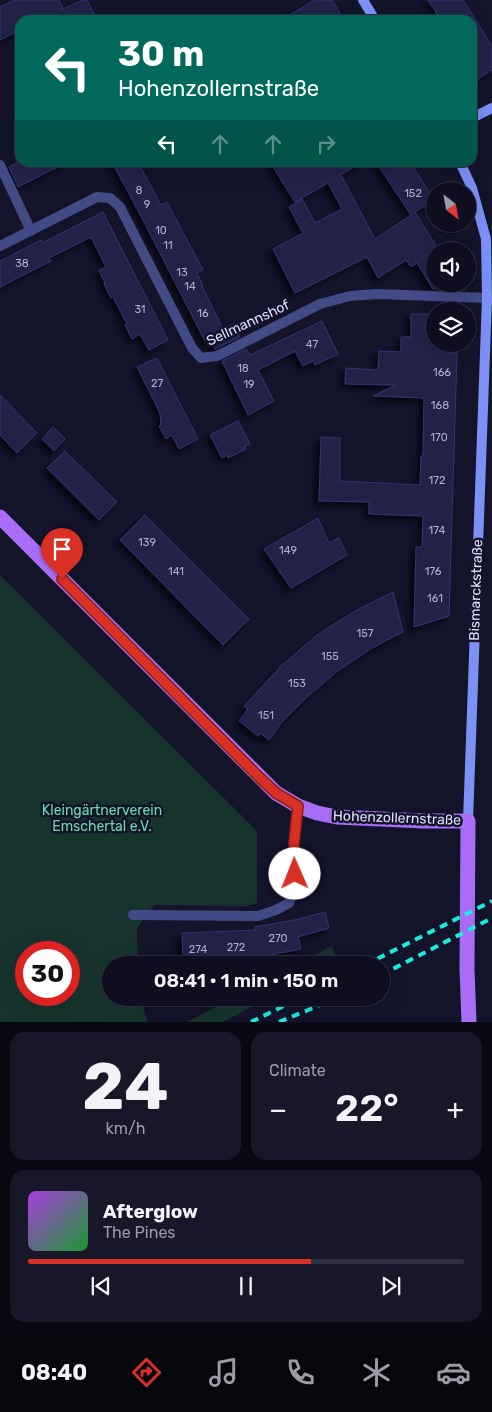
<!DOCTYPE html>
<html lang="en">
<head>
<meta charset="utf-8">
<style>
	:root { --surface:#0e0e20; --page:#171729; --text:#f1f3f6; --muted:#9b9ca5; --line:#2e2e3e; --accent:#d93025 }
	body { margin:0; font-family:Rubik,sans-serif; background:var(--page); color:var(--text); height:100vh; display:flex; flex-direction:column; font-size:19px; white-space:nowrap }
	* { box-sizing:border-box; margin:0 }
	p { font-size:16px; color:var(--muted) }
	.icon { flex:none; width:28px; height:28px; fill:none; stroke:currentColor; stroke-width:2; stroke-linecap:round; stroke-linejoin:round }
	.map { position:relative; height:1022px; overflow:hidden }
	.details { display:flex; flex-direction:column; gap:10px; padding:10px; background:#080812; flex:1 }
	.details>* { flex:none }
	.hud { position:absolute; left:15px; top:15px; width:462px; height:152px; border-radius:15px; box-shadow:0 5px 20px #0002,0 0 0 1px var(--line); background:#00695c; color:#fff; overflow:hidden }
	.needle { width:32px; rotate:149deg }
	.controls { position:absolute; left:426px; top:182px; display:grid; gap:10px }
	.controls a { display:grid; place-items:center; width:50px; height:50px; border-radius:50%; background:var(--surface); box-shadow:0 5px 20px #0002,0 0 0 1px var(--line); font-size:25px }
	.speed { position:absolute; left:15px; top:941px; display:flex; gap:10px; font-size:25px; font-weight:700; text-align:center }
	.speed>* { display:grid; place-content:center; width:65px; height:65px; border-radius:50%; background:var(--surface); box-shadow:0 5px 20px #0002,0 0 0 1px var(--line); line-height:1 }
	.speed .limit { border:8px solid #d22; background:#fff; color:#111 }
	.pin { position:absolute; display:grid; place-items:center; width:42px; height:42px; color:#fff; margin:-51px -21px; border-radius:50% 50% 50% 0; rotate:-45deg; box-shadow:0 0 5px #0007 }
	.pin .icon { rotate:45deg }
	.me { position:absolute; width:55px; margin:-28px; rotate:359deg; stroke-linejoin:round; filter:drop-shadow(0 0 4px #0008) }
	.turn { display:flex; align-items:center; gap:18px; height:105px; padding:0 20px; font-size:22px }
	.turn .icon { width:65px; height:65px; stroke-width:2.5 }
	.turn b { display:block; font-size:35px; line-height:42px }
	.lanes { display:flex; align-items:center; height:48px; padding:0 20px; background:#0003; justify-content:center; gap:25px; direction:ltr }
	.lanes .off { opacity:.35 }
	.big { font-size:38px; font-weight:600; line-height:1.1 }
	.details .tile { flex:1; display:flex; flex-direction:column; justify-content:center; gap:8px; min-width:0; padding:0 18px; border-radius:15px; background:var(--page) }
	.details .dial { align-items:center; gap:0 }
	.dial b { font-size:65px; line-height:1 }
	.song { display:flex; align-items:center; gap:15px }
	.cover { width:60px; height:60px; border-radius:8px; background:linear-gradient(135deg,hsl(280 70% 55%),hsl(130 70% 35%)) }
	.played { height:5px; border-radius:2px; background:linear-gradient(90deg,var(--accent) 65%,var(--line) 65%) }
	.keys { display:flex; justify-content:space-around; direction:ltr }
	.heat { display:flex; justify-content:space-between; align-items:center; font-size:28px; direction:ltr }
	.details .tiles { flex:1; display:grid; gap:10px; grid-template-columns:1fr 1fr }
	.tile:last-child { grid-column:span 2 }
	.trip { position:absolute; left:102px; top:956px; width:288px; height:50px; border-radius:25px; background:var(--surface); box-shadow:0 5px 20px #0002,0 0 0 1px var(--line); font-weight:600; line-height:50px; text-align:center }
	.tab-bar { display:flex; height:80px; justify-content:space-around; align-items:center; background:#06060d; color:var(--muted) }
	.tab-bar .icon { width:35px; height:35px }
	.tab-bar .selected { color:var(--accent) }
	.tab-bar b { font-size:22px; color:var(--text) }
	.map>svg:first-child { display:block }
	.green { fill:#16342d; fill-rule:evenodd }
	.building { fill:#21204a; stroke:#353474; filter:url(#shadow) }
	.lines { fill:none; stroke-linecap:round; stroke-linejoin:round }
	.street { stroke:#424b85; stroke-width:10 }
	.secondary { stroke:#7c90f6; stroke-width:10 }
	.primary { stroke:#a96df5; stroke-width:15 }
	.rail { stroke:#19eedd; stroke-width:4; stroke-dasharray:8 6; stroke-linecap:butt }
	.route-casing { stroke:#8d1f18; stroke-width:12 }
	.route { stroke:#d93025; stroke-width:9 }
	.labels { text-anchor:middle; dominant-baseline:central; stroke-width:5; stroke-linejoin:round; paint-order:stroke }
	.number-label { font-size:11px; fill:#afb0d0 }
	.street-label { font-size:14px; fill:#dee0fd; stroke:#13132a }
	.park-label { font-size:14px; fill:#6ed9ab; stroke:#13132a }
</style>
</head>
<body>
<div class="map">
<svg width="492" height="1022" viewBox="0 0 492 1022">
	<defs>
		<filter id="shadow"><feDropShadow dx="-4.5" dy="4.5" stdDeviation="2.5" flood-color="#0009"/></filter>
	</defs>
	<rect width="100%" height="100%" fill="#13132a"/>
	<g class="green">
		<path d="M0 575 257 831V903L246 906 154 905 137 928 138 965H111V998H141L147 1022H0ZM26 952H69V995H26Z"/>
		<path d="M332 946 337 962 331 965H295Z"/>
		<path d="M234 998H269L223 1022H187Z"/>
	</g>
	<g class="building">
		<path d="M15 0H59L63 9 83 0H87L97 20H20V30L0 40V7Z"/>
		<path d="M315 0H332L344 20H281Z"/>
		<path d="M428 0H463L492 46V70L478 79 472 71V20H441Z"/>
		<path d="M18 162H67L18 187 9 167Z"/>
		<path d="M112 162H138L161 205 167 202 203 270 197 273 203 286H202L223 329 233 324 240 337 215 349 210 338 205 341 142 218Z"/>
		<path d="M270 162H361L341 175 375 239 411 215 376 162H410L434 200 415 212 435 244V289H433L417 263 411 267 406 260 378 278 367 257 295 293 273 249 303 233 289 207 302 199 315 223 342 209 328 183 295 202Z"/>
		<path d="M103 212 168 340 149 350 140 334 132 339 125 325 127 324 113 297 111 298 104 284 105 283 99 270 106 267 91 237 49 258 51 261 0 287V261L41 240 42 243Z"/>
		<path d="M411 314H435V344H450V353H457L449 616 414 627 416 547H422L423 516 369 514V502L319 501 321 437 340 438V481L420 485 421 456H423L424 398 373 396 395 385 345 384 346 368 378 370 379 351 401 352V337H411Z"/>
		<path d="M322 321 338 354 315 365 313 361 303 366 295 351 258 370 274 401 248 415 222 361 246 349 250 355Z"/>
		<path d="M157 358 198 439 179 449 172 435 166 439 159 426 161 424 160 413 137 367Z"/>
		<path d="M0 395 37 433 17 453 0 435Z"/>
		<path d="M238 421 250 444 245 446 246 449 228 458 227 455 222 458 210 435Z"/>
		<path d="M53 427 65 439 54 451 42 439Z"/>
		<path d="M65 451 117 502 99 520 47 468Z"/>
		<path d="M145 515 249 619 223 645 120 540Z"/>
		<path d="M318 518 329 543 339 538 347 555 291 588 264 549Z"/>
		<path d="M393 592 403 632 372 648 339 670 308 696 281 723 269 740 260 733 258 736 239 721 248 709 244 706 282 665 317 635 355 611Z"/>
		<path d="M325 912 329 928 298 937 301 949 254 958V963L183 965 182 933 256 930 255 927 295 920Z"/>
	</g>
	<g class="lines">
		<g class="street">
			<path d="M0 165 31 231"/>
			<path d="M0 246 97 197 110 198 120 207 192 348 201 358 217 356 320 304 350 296 377 294 487 298 492 300"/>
			<path d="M133 915 258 916 276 910 289 903 295 889 294 843 298 806"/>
		</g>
		<g class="secondary">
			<path d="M363 0 375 20"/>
			<path d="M472 118 492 108"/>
			<path d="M460 162 472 188 486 239 487 298 468 821"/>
		</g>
		<path class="primary" d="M0 517 276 793 298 806 317 813 337 817 424 821H468L467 969 469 1022"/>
		<g class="rail">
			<path d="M365 965 492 901"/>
			<path d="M381 975 492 918"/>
			<path d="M251 1022 300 998"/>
			<path d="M279 1022 337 998"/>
		</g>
	</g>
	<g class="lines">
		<defs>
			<path id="route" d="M62 579 260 778 276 793 298 806 294 843 295 874"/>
		</defs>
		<use href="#route" class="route-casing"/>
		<use href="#route" class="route"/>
	</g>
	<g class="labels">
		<g class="number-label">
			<text x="139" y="190">8</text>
			<text x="413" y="193">152</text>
			<text x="147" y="204">9</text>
			<text x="161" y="230">10</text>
			<text x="168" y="245">11</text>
			<text x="22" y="263">38</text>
			<text x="182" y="272">13</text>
			<text x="190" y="286">14</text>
			<text x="140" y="309">31</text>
			<text x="203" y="313">16</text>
			<text x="312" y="344">47</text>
			<text x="243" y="368">18</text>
			<text x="442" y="372">166</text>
			<text x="157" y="383">27</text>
			<text x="249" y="384">19</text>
			<text x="440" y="405">168</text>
			<text x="439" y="437">170</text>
			<text x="437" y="480">172</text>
			<text x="437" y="530">174</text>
			<text x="147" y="542">139</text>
			<text x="288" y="550">149</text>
			<text x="176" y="571">141</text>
			<text x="433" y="571">176</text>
			<text x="435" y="598">161</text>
			<text x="365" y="633">157</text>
			<text x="330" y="656">155</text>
			<text x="297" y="683">153</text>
			<text x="266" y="715">151</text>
			<text x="278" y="938">270</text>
			<text x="236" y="947">272</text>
			<text x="198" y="949">274</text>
		</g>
		<g class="street-label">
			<text transform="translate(248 323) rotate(-25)">Sellmannshof</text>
			<text transform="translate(476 590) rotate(-88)">Bismarckstraße</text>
			<text transform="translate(397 818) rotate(2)">Hohenzollernstraße</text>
		</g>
		<g class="park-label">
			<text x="102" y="810">Kleingärtnerverein<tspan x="102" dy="16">Emschertal e.V.</tspan></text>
		</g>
	</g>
</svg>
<div class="controls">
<a><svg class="needle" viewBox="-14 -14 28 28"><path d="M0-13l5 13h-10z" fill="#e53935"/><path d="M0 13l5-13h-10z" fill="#9b9ca5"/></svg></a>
<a><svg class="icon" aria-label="sound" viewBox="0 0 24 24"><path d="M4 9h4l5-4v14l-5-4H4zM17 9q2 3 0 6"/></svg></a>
<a><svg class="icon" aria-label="layers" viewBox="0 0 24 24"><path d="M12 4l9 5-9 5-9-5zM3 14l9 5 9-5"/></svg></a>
</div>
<div class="speed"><div class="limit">30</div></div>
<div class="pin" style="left:62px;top:579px;background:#d93025"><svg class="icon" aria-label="arrive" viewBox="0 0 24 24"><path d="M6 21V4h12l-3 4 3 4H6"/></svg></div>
<svg class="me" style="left:295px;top:874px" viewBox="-20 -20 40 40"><circle r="19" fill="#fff"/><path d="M0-13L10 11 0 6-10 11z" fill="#d93025"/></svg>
<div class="trip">08:41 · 1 min · 150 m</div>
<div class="hud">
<div class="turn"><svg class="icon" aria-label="left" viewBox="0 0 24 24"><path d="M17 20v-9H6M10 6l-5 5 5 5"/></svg><div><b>30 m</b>Hohenzollernstraße</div></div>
<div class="lanes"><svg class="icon" aria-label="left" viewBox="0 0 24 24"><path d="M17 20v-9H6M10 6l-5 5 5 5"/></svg><svg class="icon off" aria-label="ahead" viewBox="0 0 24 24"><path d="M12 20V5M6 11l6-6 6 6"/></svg><svg class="icon off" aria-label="ahead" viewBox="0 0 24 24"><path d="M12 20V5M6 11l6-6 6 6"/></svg><svg class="icon off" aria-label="right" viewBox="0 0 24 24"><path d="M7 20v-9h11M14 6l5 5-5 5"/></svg></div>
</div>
</div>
<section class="details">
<div class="tiles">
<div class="tile dial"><b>24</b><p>km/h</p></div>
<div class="tile"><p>Climate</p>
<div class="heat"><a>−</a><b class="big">22°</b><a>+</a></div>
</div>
<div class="tile">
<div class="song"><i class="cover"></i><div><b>Afterglow</b><p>The Pines</p></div></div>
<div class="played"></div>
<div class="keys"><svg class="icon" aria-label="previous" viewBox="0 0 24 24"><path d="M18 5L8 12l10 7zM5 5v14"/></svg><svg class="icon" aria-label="pause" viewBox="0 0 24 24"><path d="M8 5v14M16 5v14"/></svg><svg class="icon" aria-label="next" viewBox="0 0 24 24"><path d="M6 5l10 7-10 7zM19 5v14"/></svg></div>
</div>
</div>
</section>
<nav class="tab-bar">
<b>08:40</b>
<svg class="icon selected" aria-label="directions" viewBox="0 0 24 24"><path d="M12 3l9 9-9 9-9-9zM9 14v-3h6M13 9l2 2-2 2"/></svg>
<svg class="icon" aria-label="music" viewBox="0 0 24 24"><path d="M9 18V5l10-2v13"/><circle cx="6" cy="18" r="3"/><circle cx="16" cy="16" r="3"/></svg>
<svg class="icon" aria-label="phone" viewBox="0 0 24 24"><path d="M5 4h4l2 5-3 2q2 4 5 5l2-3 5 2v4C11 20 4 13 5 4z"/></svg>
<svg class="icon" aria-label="climate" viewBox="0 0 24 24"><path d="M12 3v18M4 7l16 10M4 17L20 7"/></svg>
<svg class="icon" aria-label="car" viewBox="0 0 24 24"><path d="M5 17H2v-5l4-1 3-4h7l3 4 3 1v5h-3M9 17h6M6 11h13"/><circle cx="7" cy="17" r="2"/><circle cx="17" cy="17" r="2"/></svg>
</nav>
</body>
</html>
